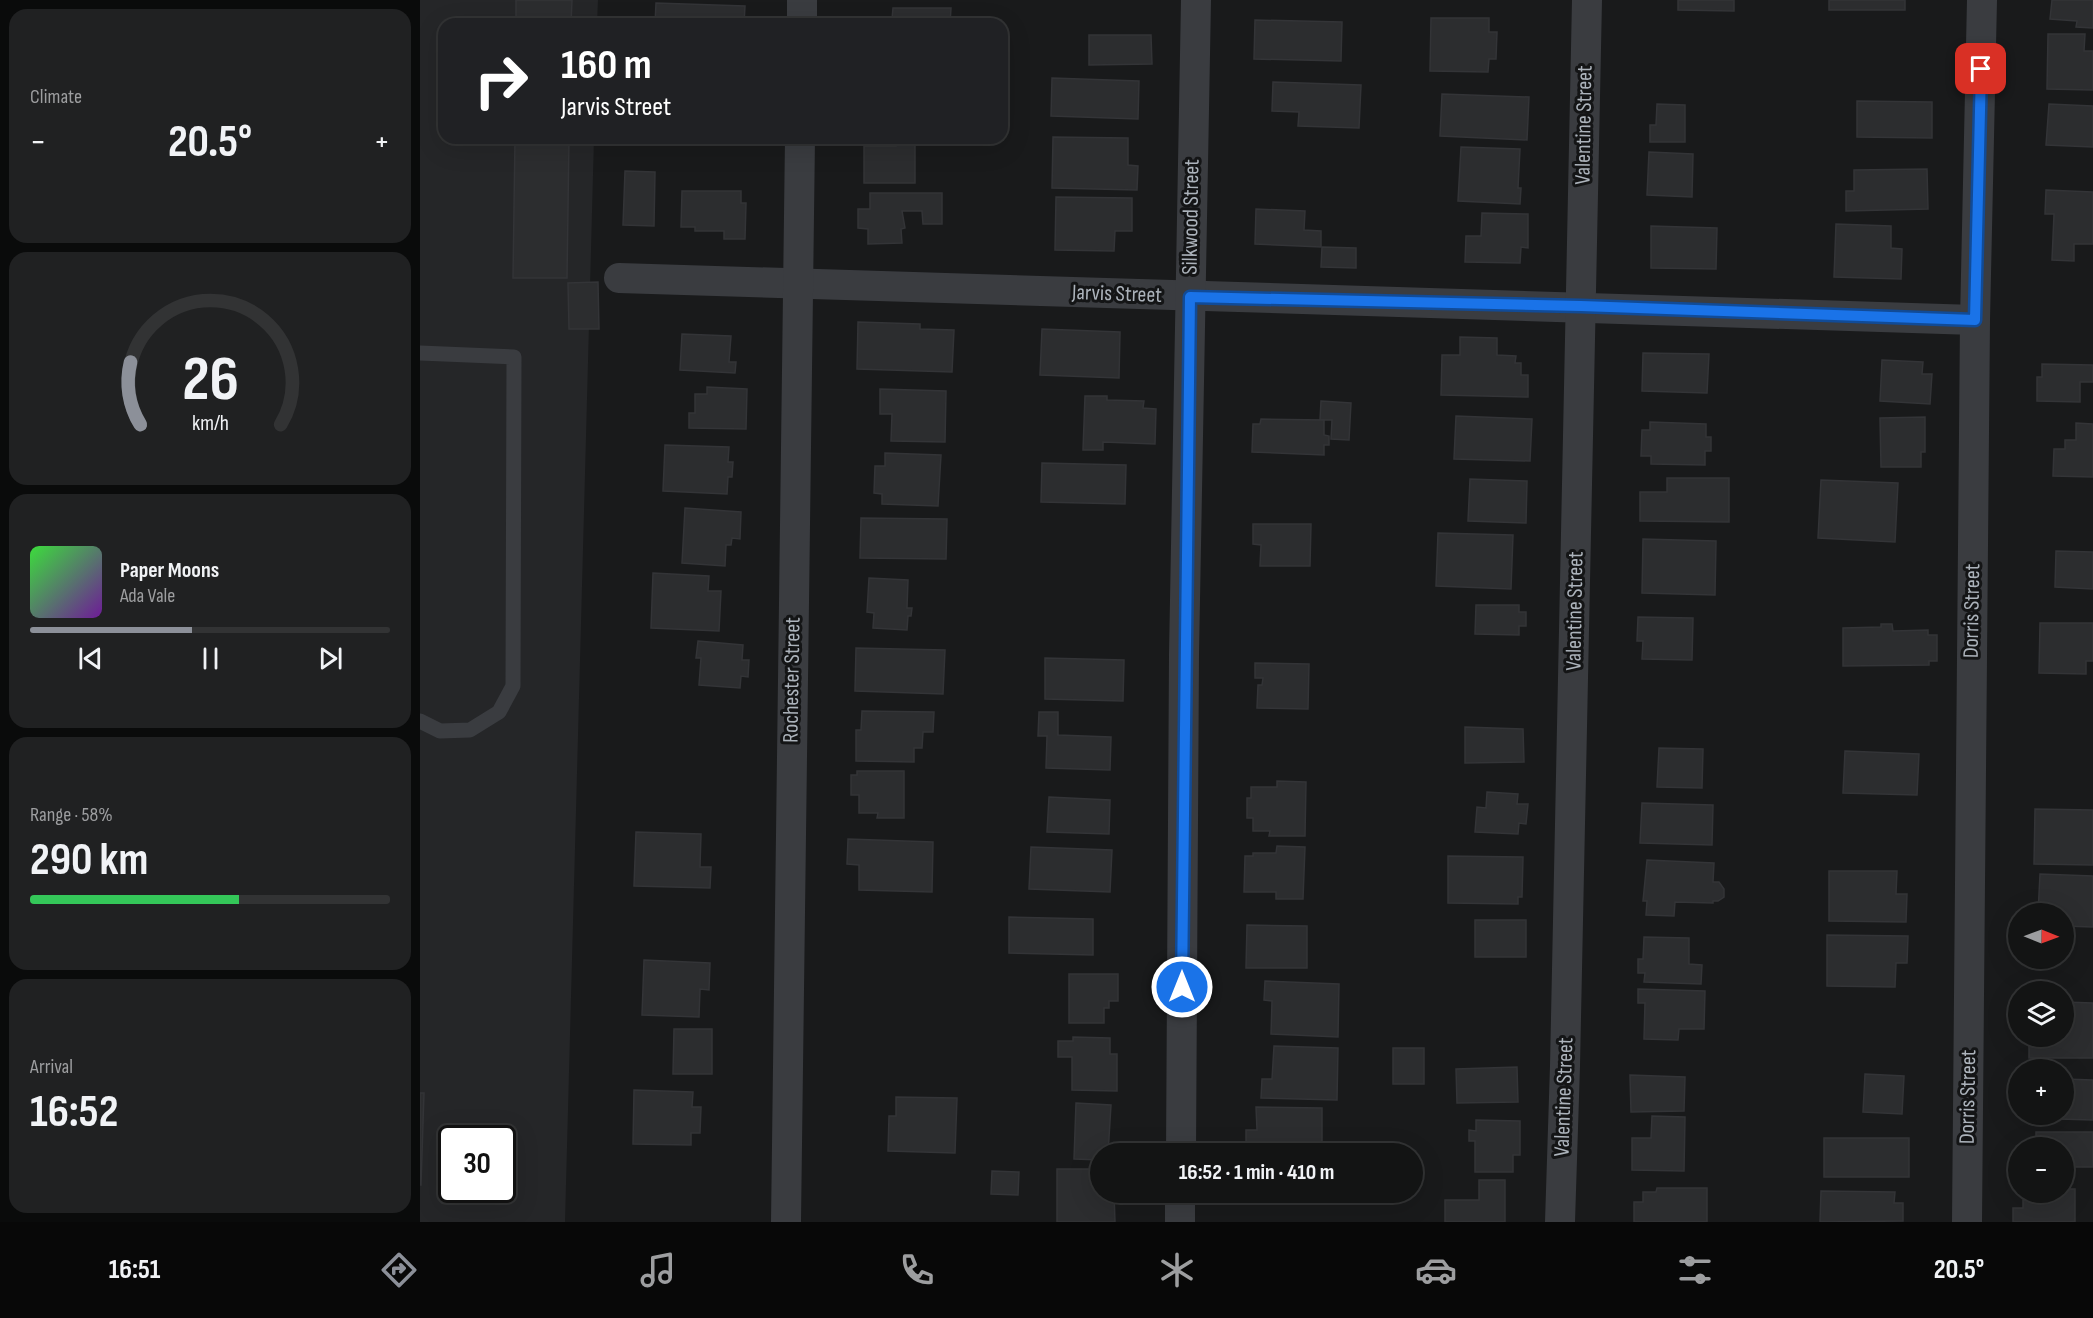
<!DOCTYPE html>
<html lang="en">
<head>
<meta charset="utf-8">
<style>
	:root { --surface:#131414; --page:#202122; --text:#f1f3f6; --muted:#9d9ea0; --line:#323334; --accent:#8c9099 }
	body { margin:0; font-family:"Sofia Sans Condensed",sans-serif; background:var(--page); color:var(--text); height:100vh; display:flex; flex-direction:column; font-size:22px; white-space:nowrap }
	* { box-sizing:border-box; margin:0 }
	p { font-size:20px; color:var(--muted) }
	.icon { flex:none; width:33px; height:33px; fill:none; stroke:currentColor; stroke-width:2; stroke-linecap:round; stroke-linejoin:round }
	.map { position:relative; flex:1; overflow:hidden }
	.panel { display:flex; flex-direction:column; gap:9px; padding:9px; background:#0a0b0b; width:420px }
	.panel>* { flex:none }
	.top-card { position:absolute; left:18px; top:18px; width:570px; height:126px; border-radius:18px; box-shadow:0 6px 24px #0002,0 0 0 2px var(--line); background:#202124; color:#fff; overflow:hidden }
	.needle { width:39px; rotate:91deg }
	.fabs { position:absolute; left:1588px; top:903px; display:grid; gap:12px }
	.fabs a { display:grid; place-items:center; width:66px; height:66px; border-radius:50%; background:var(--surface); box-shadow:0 6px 24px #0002,0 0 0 2px var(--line); font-size:30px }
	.speed { position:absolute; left:18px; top:1125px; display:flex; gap:12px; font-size:30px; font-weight:700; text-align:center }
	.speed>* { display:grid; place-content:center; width:78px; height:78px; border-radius:50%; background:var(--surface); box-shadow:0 6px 24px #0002,0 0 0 2px var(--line); line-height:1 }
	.speed .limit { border:3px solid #111; border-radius:9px; background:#fff; color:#111 }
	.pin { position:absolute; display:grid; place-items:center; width:51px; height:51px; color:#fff; margin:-26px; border-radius:12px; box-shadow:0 3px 9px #0006 }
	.me { position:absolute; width:66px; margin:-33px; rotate:0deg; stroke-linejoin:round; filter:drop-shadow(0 0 4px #0008) }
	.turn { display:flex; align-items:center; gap:21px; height:126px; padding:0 24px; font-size:27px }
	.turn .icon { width:78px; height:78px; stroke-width:2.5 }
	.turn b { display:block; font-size:42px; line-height:51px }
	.big { font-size:45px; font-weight:700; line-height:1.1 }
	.panel .widget { flex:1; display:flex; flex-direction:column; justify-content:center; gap:9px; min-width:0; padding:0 21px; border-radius:18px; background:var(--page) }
	.panel .dial { align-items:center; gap:0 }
	.dial svg { height:156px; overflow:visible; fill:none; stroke:var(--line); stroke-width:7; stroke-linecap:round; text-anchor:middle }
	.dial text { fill:var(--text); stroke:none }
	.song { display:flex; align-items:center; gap:18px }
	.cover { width:72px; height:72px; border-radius:9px; background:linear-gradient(135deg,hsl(120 70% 55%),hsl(280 70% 35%)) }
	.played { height:6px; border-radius:3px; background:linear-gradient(90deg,var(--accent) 45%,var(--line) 45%) }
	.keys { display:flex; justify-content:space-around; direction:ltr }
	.heat { display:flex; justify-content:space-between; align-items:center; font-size:33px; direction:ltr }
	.charge { height:9px; border-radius:4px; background:linear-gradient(90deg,#34c759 58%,var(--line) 0) }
	.trip { position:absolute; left:670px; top:1143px; width:333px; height:60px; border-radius:30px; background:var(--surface); box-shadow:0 6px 24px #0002,0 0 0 2px var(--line); font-weight:700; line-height:60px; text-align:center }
	.tab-bar { display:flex; height:96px; justify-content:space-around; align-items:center; background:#080808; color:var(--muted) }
	.tab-bar .icon { width:42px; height:42px }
	.tab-bar .current { color:var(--accent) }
	.tab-bar b { font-size:27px; color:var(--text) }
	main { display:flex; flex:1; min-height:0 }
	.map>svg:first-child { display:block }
	.built { fill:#252628; fill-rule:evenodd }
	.building { fill:#2c2d2f; stroke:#333437; stroke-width:1.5 }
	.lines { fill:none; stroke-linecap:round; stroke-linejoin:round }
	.lane { stroke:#3a3c40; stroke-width:15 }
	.street { stroke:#3a3c40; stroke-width:30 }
	.route-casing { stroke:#114b97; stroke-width:15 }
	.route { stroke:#1a73e8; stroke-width:10 }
	.labels { text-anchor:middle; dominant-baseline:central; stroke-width:6; stroke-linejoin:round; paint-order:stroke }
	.street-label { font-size:22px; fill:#acb3bb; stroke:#141516 }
</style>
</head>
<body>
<main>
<section class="panel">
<div class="widget"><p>Climate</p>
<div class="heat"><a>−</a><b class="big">20.5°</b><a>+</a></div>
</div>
<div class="widget dial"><svg viewBox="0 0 100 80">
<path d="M14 69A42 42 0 1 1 86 69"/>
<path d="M14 69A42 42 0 0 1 9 37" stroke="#8c9099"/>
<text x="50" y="56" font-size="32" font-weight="700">26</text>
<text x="50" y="72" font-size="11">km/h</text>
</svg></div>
<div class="widget">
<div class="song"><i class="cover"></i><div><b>Paper Moons</b><p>Ada Vale</p></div></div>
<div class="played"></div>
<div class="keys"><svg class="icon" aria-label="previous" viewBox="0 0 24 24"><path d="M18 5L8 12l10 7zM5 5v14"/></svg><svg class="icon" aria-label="pause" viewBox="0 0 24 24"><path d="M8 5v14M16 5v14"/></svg><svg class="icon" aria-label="next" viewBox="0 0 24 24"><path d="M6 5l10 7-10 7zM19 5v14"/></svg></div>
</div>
<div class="widget"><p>Range · 58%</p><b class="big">290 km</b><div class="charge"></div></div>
<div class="widget"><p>Arrival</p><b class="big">16:52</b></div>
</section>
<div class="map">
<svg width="1673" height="1222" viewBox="0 0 1673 1222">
	<rect width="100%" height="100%" fill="#191a1b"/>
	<path class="built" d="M0 0H178L177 24H24V138H174L145 1222H0ZM32 1138H82V1190H32Z"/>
	<g class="building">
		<path d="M96 0H152L151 24H96Z"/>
		<path d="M1258 0H1314V11L1258 10Z"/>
		<rect x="1409" y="0" width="76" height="10"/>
		<path d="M1632 0H1673V28L1656 27 1657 21 1630 19Z"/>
		<path d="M236 3 325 6 324 24H235Z"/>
		<path d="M473 8H531L530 24H468V19H472Z"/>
		<path d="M1011 18H1069V32H1077L1076 59H1069L1068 72 1010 71Z"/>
		<path d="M835 20 922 22 921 61 834 59Z"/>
		<path d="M1628 34H1665L1664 51H1673V90L1627 89Z"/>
		<path d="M669 35H731L732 64 669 65Z"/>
		<path d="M632 78 719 81 718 119 631 116Z"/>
		<path d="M853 82 941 85 939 128 878 126 879 112 852 111Z"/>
		<path d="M1022 94 1109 97 1107 140 1020 136Z"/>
		<path d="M1437 101 1512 102V138L1437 137Z"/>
		<path d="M1237 104 1265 105V142H1230V125H1236Z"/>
		<path d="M1629 104 1673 106V147L1626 145Z"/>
		<path d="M633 137 708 138V165L718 166 717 190 632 188Z"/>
		<path d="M95 138H149L147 278H93Z"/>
		<path d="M476 140H495V183H444V146H476Z"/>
		<path d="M1041 147 1100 149 1098 188H1101L1100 204 1038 201Z"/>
		<path d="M1229 152 1273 154 1272 197 1227 195Z"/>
		<path d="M1507 169 1508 209 1426 211V191H1434V170Z"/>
		<path d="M205 171 235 172 234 226 203 225Z"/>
		<path d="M1626 190 1673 192V244H1654V261L1632 260 1634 214H1625Z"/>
		<path d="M262 191H321V203H326L325 239H304V231H275V227H261Z"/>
		<path d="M450 193H522V224H503L502 211H482L485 228 481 229 482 243 448 244V229L438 228V209H450Z"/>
		<path d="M636 197 712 198V231H695L694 251 635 250Z"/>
		<path d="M836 209 885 211 884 230 901 231V247L835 244Z"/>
		<path d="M1062 213 1108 214V248L1101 247 1100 263 1045 262 1046 236H1061Z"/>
		<path d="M1416 224 1471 226V248L1482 249 1481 279 1414 277Z"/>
		<path d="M1231 226 1297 228 1296 269 1231 268Z"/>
		<path d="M902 247 936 248V268L901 267Z"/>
		<path d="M178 282 179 329H149L148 283Z"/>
		<path d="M438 322 500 324V329L534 330 532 372 437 369Z"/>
		<path d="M622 329 700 332 699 378 620 375Z"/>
		<path d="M262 334 311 336 309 362H316L315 373 260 370Z"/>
		<path d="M1040 337 1077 338V355L1096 356 1095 363H1101V375H1108V397L1021 395 1022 355H1040Z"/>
		<path d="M1223 353 1289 354 1287 393 1222 391Z"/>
		<path d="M1462 360 1503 362 1502 374H1512L1510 404 1460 401Z"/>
		<path d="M1622 364 1673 365V382H1660V402L1617 401V377H1622Z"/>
		<path d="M287 387 327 389 326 429 269 428V413H275V394H287Z"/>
		<path d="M460 389 526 391 525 442 471 441 472 414H460Z"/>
		<path d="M665 396H687V400L724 401 723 408 736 409 735 444 683 442V450H663Z"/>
		<path d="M901 401 931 403 929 440 911 439 912 420H900Z"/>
		<path d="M1036 416 1112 419 1110 461 1034 459Z"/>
		<path d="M1505 417V452H1501V467H1461L1460 418Z"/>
		<path d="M841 419 904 420V435L909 436V445H904V455L832 452 833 424H840Z"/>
		<path d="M1230 422 1286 424V437H1291V451H1285V465L1231 464V456H1221L1222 430H1230Z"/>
		<path d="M1656 423 1673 424V477L1633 476 1634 449H1645V440H1656Z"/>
		<path d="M245 445 309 447 308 462H313L312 477H308L307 494 243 491Z"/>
		<path d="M465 453 521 455 518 506 462 504V494L454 493 455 466H465Z"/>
		<path d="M622 463 706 465 705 504 621 502Z"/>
		<path d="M1247 478H1309V522L1220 521V492H1247Z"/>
		<path d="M1050 479 1107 481 1106 523 1048 521Z"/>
		<path d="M1401 480 1478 483 1475 542 1398 538Z"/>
		<path d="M265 508 321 512 320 539 312 538 311 545H306L305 566 262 563Z"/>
		<path d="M441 518 527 519 526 559 440 558Z"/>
		<path d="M833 524H891L890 566H840L841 545 833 544Z"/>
		<path d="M1018 533 1093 535 1091 589 1016 586Z"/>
		<path d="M1223 539 1296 541 1295 595 1222 593Z"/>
		<path d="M1636 551 1673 552V589L1635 587Z"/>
		<path d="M233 573 289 576 288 591H301L299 631 231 628Z"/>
		<path d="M449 578 488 580 487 608H492L491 616H488L487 630 453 628 454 613 447 612Z"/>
		<path d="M1056 605H1099V612H1106V626H1099V635L1055 634Z"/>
		<path d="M1218 617 1273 618 1272 660 1222 659 1223 641H1217Z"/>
		<path d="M1620 623H1673V661H1666V674L1619 673Z"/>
		<path d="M1461 624H1472L1473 631 1508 630V635H1517V661H1509V665L1423 666V628L1461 627Z"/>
		<path d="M278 641 323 645 322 660H329L328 677 321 676 320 688 279 685 281 658H276Z"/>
		<path d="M436 648 525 650 523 694 435 691Z"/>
		<path d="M625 658 704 660 703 701 625 699Z"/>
		<path d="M835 663 889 664 888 709 837 708 838 685H842L843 678H835Z"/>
		<path d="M442 711 514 712 513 732H503L502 748H494V762L436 761V730H441Z"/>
		<path d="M619 712H638V735L691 737 690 770 626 768 627 736H618Z"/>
		<path d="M1045 727 1103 729 1104 762 1045 763Z"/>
		<path d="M1239 748 1283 749 1282 788 1237 787Z"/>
		<path d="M1425 751 1499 754 1497 795 1423 793Z"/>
		<path d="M437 771H484V818H457L458 813H439V795H431V775H437Z"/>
		<path d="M857 781 886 782 885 836H849L850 831H833V818H827V798H831V787H857Z"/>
		<path d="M1067 792 1098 794 1097 804H1108L1106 824 1099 823 1098 834 1055 832 1057 807 1066 808Z"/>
		<path d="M629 797 690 800 689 834 627 832Z"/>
		<path d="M1222 803 1293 805 1292 845 1220 843Z"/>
		<path d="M1615 809 1673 810V865L1614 864Z"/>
		<path d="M216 832 281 834 280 867H291L290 888 214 886Z"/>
		<path d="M428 839 513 842 512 892 439 890V865L427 864Z"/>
		<path d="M857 846 885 847 883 899H856V892H824L825 856H833V853H856Z"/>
		<path d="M611 847 692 850 690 892 609 889Z"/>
		<path d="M1028 856 1103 857 1102 897H1098V904L1028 903Z"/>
		<path d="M1227 860 1294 863 1293 882H1299L1304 889V897L1298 901H1293V903L1255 902 1254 916 1226 915 1227 901H1223Z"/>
		<path d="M1409 871H1477L1476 894H1487L1486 922 1409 921Z"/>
		<path d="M1620 874 1673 876V927L1644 926V914H1618Z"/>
		<path d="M589 917 673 919V955L589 953Z"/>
		<rect x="1055" y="920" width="51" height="37"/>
		<path d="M827 925 887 926V968H826Z"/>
		<path d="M1407 935 1488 936 1487 963H1476L1475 987 1407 986Z"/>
		<path d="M1224 937 1269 938V964L1282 965 1281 984 1224 982 1225 973H1218V959H1223Z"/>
		<path d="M224 960 290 963 289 990 280 989 279 1017 222 1015Z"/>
		<path d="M649 974H698V1001H689V1008H684V1023H649Z"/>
		<path d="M845 981 919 984 918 1037 851 1034 852 1001 844 1000Z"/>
		<path d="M1218 989 1285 991 1284 1029H1259L1258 1040 1224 1039 1225 1003H1218Z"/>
		<path d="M1644 1002 1673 1003V1058H1609V1036H1644Z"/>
		<path d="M254 1029H292V1074H253Z"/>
		<path d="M653 1037 690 1038V1054H697V1091L652 1090V1057H638V1041H653Z"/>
		<path d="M854 1046 918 1048 917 1100 841 1098 842 1079H852Z"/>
		<rect x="973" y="1048" width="31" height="36"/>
		<path d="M1097 1067 1098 1102 1037 1103 1036 1069Z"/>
		<path d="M1445 1074 1484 1076 1482 1114 1443 1112Z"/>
		<path d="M1210 1075 1265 1077 1264 1111 1211 1112Z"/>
		<path d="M1644 1079 1673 1080V1120L1605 1118V1114H1644Z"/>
		<path d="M214 1090 273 1092 272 1107H281L280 1133H271V1145L213 1144Z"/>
		<path d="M0 1093H4L1 1185H0Z"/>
		<path d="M476 1097 537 1098 535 1153 468 1151 469 1116H476Z"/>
		<path d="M656 1103 691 1105 688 1154H681V1160L654 1159Z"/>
		<path d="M836 1107 902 1108V1154H826V1130H837Z"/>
		<path d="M1232 1116 1265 1117 1264 1171 1212 1170V1138H1231Z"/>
		<path d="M1056 1120 1100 1121V1155H1093V1172H1055V1141H1049V1130L1056 1131Z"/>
		<path d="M1616 1132H1673V1167H1651V1179H1644V1148H1616Z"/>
		<rect x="1404" y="1138" width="85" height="39"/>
		<path d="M637 1169H681V1192H694L695 1222H637Z"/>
		<path d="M572 1171 599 1172 598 1195 571 1194Z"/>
		<path d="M1059 1180H1085V1222H1025V1200H1059Z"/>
		<path d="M1237 1188H1287V1222H1214V1202H1223V1192H1236Z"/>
		<path d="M1644 1189H1655V1222H1593V1208H1603V1200H1622V1192H1644Z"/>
		<path d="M1401 1191 1475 1192 1474 1203H1483V1221L1400 1222Z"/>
	</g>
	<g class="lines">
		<path class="lane" d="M0 353 94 357 93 686 79 712 50 730 20 731 0 721"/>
		<g class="street">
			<path d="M382 24V0"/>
			<path d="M199 278C651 293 1103 304 1555 320"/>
			<path d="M761 1154 764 655 776 0"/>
			<path d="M366 1222 380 138"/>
			<path d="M760 1222V1192"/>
			<path d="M1140 1222 1145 1066 1167 0"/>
			<path d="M1547 1222 1555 320 1562 0"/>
		</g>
	</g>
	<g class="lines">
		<defs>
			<path id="route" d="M762 987 770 297 1161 306 1555 320 1561 69"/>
		</defs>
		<use href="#route" class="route-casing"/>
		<use href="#route" class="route"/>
	</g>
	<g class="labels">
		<g class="street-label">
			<text transform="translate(1164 125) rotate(-89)">Valentine Street</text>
			<text transform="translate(771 217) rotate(-89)">Silkwood Street</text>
			<text transform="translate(697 294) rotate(2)">Jarvis Street</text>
			<text transform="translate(1155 611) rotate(-89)">Valentine Street</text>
			<text transform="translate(1552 611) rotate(-89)">Dorris Street</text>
			<text transform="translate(372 680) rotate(-89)">Rochester Street</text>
			<text transform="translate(1144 1097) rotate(-88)">Valentine Street</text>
			<text transform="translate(1548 1097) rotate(-89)">Dorris Street</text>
		</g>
	</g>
</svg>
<div class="fabs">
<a><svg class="needle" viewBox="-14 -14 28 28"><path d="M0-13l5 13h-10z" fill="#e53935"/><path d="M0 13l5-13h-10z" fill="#9d9ea0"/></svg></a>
<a><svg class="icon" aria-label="layers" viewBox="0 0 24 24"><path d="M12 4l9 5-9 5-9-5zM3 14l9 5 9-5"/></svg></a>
<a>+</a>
<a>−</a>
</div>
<div class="speed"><div class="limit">30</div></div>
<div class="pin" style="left:1561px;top:69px;background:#d93025"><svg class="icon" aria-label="arrive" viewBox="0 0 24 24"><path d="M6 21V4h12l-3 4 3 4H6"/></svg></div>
<svg class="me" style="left:762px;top:987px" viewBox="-20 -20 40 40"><circle r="17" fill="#1a73e8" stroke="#fff" stroke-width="3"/><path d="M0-11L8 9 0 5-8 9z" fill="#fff"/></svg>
<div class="trip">16:52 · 1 min · 410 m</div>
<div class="top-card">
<div class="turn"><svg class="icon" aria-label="right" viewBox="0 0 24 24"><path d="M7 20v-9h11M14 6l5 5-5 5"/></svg><div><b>160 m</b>Jarvis Street</div></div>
</div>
</div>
</main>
<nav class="tab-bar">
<b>16:51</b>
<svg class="icon current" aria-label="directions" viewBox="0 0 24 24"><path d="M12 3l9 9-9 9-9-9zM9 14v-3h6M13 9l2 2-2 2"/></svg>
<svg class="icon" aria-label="music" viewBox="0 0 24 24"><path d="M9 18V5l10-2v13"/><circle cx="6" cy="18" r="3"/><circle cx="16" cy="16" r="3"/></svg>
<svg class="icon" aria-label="phone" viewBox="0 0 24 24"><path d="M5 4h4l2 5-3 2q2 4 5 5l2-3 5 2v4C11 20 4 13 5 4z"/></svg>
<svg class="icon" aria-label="climate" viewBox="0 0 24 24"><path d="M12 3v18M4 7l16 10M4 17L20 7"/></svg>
<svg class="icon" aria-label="car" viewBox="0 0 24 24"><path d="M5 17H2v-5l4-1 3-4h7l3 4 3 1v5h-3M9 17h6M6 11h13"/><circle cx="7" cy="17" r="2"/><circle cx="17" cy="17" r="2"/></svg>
<svg class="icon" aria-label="filters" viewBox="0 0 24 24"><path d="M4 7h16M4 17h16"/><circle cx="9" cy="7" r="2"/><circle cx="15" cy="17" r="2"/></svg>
<b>20.5°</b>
</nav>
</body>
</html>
